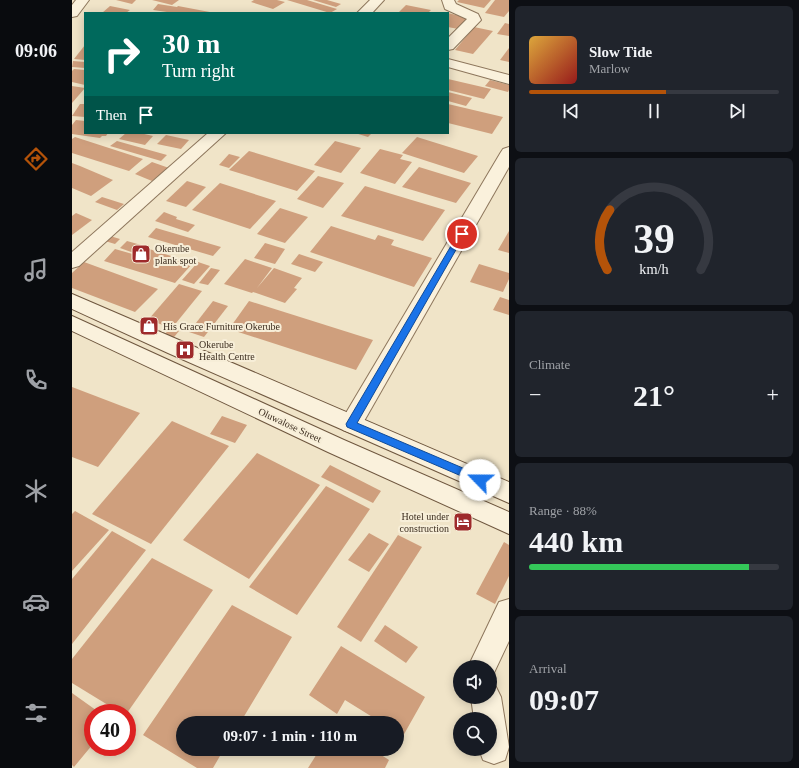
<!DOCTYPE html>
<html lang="en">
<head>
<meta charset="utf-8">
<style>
	:root { --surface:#171b24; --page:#20242c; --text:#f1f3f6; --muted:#9ea1a6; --line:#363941; --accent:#b45309 }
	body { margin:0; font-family:Georgia,serif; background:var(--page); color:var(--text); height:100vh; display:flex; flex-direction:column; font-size:15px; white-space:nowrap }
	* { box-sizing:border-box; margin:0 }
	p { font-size:13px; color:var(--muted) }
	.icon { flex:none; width:22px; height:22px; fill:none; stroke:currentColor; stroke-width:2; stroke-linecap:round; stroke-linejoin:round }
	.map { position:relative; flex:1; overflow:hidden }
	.panel { display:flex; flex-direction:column; gap:6px; padding:6px; background:#0d0f14; width:290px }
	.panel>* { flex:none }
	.top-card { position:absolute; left:12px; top:12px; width:365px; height:122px; border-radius:0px; box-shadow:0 2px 10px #0003; background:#00695c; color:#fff; overflow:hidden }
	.buttons { position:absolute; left:381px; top:660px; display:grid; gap:8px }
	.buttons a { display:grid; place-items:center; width:44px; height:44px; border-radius:50%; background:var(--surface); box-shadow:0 2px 10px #0003; font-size:20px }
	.speed { position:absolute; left:12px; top:704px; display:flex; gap:8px; font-size:20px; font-weight:700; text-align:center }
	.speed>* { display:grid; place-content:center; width:52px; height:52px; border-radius:50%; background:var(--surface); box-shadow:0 2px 10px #0003; line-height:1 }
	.speed .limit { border:6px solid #d22; background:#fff; color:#111 }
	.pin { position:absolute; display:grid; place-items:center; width:34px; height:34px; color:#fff; margin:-17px; border:2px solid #fff; border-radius:50%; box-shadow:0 1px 4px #0007 }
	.me { position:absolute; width:44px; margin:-22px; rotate:293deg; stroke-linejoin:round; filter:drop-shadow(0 0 3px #0008) }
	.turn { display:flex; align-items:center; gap:14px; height:84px; padding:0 12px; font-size:18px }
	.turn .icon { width:52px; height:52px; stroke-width:2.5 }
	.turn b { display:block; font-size:28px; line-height:34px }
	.then { display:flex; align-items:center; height:38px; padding:0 12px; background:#0003; gap:8px; font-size:15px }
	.big { font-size:30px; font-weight:600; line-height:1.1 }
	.panel .card { flex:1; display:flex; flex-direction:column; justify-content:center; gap:6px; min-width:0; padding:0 14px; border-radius:6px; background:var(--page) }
	.panel .dial { align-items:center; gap:0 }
	.dial svg { height:104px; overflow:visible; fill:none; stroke:var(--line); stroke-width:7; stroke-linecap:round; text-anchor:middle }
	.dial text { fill:var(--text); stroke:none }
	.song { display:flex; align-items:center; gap:12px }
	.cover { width:48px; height:48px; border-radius:6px; background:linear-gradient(135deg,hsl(40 70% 55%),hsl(0 70% 35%)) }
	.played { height:4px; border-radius:2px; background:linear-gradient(90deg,var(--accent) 55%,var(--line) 55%) }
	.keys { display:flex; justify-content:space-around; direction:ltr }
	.heat { display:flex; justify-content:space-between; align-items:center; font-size:22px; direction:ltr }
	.charge { height:6px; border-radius:3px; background:linear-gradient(90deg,#34c759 88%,var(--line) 0) }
	.trip { position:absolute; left:104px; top:716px; width:228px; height:40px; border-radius:20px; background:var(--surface); box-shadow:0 2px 10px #0003; font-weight:600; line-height:40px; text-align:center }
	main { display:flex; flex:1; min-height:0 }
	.tab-bar { display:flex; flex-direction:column; width:72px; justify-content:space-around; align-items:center; background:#090b0e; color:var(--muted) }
	.tab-bar .icon { width:28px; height:28px }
	.tab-bar .active { color:var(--accent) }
	.tab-bar b { font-size:18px; color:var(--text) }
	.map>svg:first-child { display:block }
	.building { fill:#cf9f7d }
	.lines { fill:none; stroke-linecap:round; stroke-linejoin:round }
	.street-casing { stroke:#8d765c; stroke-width:2 }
	.secondary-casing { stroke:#6f573f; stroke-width:2 }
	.street { fill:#faf1dc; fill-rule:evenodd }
	.secondary { fill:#faf1dc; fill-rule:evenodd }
	.route { fill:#1a73e8; stroke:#114b97 }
	.labels { text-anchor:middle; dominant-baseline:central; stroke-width:4; stroke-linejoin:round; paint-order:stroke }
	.poi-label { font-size:10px; fill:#3d2e20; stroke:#f7eed8; text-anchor:start }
	.street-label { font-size:10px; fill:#3d2e20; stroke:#f7eed8 }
</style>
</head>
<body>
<main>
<nav class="tab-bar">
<b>09:06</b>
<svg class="icon active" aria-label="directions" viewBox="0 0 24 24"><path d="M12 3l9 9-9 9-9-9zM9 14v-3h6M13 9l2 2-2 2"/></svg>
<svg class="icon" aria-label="music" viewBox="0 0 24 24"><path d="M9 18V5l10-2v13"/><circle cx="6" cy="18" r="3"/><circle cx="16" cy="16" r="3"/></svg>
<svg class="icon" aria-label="phone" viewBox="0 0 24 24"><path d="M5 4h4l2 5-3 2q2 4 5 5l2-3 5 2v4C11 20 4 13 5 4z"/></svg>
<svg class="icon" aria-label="climate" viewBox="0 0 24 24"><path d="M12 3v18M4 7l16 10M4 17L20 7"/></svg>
<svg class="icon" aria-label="car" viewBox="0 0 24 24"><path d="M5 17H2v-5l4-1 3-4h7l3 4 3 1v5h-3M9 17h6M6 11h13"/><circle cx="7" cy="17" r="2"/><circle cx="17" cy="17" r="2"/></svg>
<svg class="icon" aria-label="filters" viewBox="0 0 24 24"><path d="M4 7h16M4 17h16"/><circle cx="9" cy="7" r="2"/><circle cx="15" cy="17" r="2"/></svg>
</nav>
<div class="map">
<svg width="437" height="768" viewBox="0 0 437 768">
	<rect width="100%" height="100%" fill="#f0e4c8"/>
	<g class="building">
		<path d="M44 0H64L60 4Z"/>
		<path d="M80 0H107L100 5Z"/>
		<path d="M182 0H205L213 2 201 9 179 2Z"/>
		<path d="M215 0H235L265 9 258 13Z"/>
		<path d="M241 0H255L269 4 264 7Z"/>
		<path d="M387 0H419L412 8 385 2Z"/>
		<path d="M423 0H437V11L432 17 413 13Z"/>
		<path d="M86 4 105 7 106 6 143 13H102L81 10Z"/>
		<path d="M334 5 359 10 356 13H326Z"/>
		<path d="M38 6 58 10 54 13H30Z"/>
		<path d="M376 13 396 18 386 29 376 27V19L389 22 376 19Z"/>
		<path d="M433 23 437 24V36L425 34Z"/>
		<path d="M402 27 421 31 401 54 383 50Z"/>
		<path d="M13 45V60L2 59Z"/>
		<path d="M437 48V62L428 60Z"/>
		<path d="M1 61 13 62V68L0 67Z"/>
		<path d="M2 69 13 70V85L0 82V71Z"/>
		<path d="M376 79 419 89 412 99 376 90Z"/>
		<path d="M418 80 437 85V90L436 92 413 86Z"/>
		<path d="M0 86 13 88 0 103Z"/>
		<path d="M376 92 400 98 394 106 376 101Z"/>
		<path d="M8 104H13V117L0 116Z"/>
		<path d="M376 104 431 117 420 134 376 123Z"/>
		<path d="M4 120 13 121V133H36L34 136H30L28 138 0 134V125Z"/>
		<path d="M54 133H68L81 136 73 145 47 139Z"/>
		<path d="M283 133H300L296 137Z"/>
		<path d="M94 135 117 140 109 149 85 144Z"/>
		<path d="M3 137 71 159 57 171 0 153V139Z"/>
		<path d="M345 137 406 156 392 173 330 153Z"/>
		<path d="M45 141 95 155 89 161 38 146Z"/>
		<path d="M263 141 289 148 269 173 242 165Z"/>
		<path d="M308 149 331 155 328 159 340 162 323 184 288 173Z"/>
		<path d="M177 151 243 171 225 191 157 170Z"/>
		<path d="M157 154 168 157 157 168 147 165Z"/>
		<path d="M80 162 97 168 80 181 63 174Z"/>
		<path d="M0 163 8 166 41 180 19 196 0 188Z"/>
		<path d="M347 167 399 183 384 203 330 187Z"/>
		<path d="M246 176 272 183 251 208 225 199Z"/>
		<path d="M115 181 134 187 114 207 94 201Z"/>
		<path d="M148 183 204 201 178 229 120 210Z"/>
		<path d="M293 186 373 210 351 241 269 216Z"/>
		<path d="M30 197 52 204 45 210 23 202Z"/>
		<path d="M208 208 236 217 213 243 185 234Z"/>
		<path d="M92 212 105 217 104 219 123 225 116 232 83 221Z"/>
		<path d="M4 213 20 220 0 235V216Z"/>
		<path d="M259 226 303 240 306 235 322 240 319 245 360 258 342 287 238 252Z"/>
		<path d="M84 228 149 247 141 256 76 237Z"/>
		<path d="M437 231V253L426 250Z"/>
		<path d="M38 236 48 239 43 244 33 241Z"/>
		<path d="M55 241 69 245 62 253 48 248Z"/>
		<path d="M193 243 213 249 203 264 182 258Z"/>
		<path d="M71 247 121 263 103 283 32 261 43 249 64 255Z"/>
		<path d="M227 254 251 262 243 272 219 264Z"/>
		<path d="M173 259 200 268 185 288 202 268 230 278 222 288 225 289 213 303 181 292 180 293 152 284Z"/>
		<path d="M12 262 86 289 63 312 0 288V273Z"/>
		<path d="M126 262 138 266 122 284 110 280Z"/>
		<path d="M407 264 437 273V279L431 292 398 282Z"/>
		<path d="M139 268 148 270 136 285 127 283Z"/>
		<path d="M107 284 130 291 100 328 76 320Z"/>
		<path d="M428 297 437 300V315L421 310Z"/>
		<path d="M141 301 156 306 132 337 117 332Z"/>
		<path d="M177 301 301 340 284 370 157 329Z"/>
		<path d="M98 328 107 331 98 342 89 339Z"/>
		<path d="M0 387 68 413 26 467 0 457Z"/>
		<path d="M150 416 175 425 163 443 138 434Z"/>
		<path d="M100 421 157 446 79 544 20 514Z"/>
		<path d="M185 453 248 485 177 579 111 540Z"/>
		<path d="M258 465 309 491 301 503 249 477Z"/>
		<path d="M254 486 298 509 225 615 177 587Z"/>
		<path d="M3 511 37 530 0 571V514Z"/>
		<path d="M40 531 74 550 0 644V579Z"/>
		<path d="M297 533 317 544 297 572 276 560Z"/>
		<path d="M326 535 350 547 289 642 265 627Z"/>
		<path d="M432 542 437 545V576L423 604 404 594Z"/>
		<path d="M80 558 141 590 55 713H49L0 683V659Z"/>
		<path d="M160 605 220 637 168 723H111V749H152L141 768H125L71 735Z"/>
		<path d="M313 625 346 647 334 663 302 641Z"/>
		<path d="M269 646 353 697 331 736 325 733V723H310L273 700 265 714 237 695Z"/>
		<path d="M0 693 28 713H21V744L2 767 0 765Z"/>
		<path d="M248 749H300L317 760 313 768H236Z"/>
	</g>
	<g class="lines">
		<defs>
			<g id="street">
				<path d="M4 0H17L5 16 0 17V5Z"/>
				<path d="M298 0H312L300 13H285Z"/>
				<path d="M370 0H382L384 4 406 14 409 20 381 49 376 50V38L395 19 373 9Z"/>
				<path d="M376 59 437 75V84L376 67Z"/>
				<path d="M136 133H154L7 266 0 268V252Z"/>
				<path d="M437 147V167L287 430 279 433 271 430 268 424 271 418 429 152 431 149Z"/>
				<path d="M437 599V641L420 677 418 678V667H396L427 602Z"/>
				<path d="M418 684 424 687 429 697 437 747 433 760 422 764 411 760 407 749H418V719H402L399 697H418Z"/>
			</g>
			<g id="secondary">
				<path d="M0 294 437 482V503L96 353 0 309Z"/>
				<path d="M0 316 272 440 437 512V534L256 452 0 331Z"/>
			</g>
		</defs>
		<use href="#street" class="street-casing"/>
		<use href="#secondary" class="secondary-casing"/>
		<use href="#street" class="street"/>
		<use href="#secondary" class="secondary"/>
	</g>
	<path class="route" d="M390 231 393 234 285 423 412 477 413 480 412 483 408 484 275 427 274 424 386 234Z"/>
	<defs>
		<symbol id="shop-square" viewBox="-11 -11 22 22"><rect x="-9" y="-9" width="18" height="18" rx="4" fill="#9e2a2b" stroke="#f7eed8"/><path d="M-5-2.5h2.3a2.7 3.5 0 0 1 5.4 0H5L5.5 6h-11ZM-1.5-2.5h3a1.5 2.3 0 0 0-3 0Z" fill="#fff"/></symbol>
		<symbol id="hospital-square" viewBox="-11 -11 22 22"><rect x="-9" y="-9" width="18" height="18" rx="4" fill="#9e2a2b" stroke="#f7eed8"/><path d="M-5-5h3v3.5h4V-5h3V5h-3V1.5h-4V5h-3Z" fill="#fff"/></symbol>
		<symbol id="hotel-square" viewBox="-11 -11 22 22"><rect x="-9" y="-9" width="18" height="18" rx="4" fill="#9e2a2b" stroke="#f7eed8"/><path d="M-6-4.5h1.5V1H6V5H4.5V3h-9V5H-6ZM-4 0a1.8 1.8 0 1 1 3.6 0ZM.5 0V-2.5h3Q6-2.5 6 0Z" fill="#fff"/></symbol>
	</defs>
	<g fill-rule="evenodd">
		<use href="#shop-square" x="58" y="243" width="22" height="22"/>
		<use href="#shop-square" x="66" y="315" width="22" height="22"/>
		<use href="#hospital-square" x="102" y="339" width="22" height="22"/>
		<use href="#hotel-square" x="380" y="511" width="22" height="22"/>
	</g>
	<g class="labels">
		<g class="poi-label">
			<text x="83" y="248">Okerube<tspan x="83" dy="12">plank spot</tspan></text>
			<text x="91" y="326">His Grace Furniture Okerube</text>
			<text x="127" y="344">Okerube<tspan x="127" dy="12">Health Centre</tspan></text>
			<text x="377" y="516" text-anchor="end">Hotel under<tspan x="377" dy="12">construction</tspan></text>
		</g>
		<g class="street-label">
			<text transform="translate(218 425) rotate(25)">Oluwalose Street</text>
		</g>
	</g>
</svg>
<div class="buttons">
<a><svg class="icon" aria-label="sound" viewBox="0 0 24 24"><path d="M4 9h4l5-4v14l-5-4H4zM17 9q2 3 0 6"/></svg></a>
<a><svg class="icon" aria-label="search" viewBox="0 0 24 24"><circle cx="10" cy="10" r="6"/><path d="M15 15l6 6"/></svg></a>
</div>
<div class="speed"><div class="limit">40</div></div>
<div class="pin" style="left:390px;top:234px;background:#d93025"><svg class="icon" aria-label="arrive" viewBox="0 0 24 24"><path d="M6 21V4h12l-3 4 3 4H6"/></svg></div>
<svg class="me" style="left:408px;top:480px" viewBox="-20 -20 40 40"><circle r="19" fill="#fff"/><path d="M0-13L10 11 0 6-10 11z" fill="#1a73e8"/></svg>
<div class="trip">09:07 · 1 min · 110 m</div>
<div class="top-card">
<div class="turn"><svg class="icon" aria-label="right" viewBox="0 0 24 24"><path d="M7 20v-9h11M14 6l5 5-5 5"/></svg><div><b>30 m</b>Turn right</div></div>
<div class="then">Then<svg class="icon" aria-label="arrive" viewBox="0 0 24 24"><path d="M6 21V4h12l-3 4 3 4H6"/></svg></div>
</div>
</div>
<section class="panel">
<div class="card">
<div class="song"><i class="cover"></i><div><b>Slow Tide</b><p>Marlow</p></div></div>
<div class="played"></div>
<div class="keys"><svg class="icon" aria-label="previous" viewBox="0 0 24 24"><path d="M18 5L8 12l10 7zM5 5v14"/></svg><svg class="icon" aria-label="pause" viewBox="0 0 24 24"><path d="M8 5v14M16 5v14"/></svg><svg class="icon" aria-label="next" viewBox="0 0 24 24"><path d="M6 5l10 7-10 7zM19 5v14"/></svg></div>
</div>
<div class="card dial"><svg viewBox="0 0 100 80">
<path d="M14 69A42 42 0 1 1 86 69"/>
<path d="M14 69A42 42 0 0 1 16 23" stroke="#b45309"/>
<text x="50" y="56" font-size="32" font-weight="700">39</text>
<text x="50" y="72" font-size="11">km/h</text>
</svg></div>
<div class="card"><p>Climate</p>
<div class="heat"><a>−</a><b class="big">21°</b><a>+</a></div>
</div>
<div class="card"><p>Range · 88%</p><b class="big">440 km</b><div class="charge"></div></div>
<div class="card"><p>Arrival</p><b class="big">09:07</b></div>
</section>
</main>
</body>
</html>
